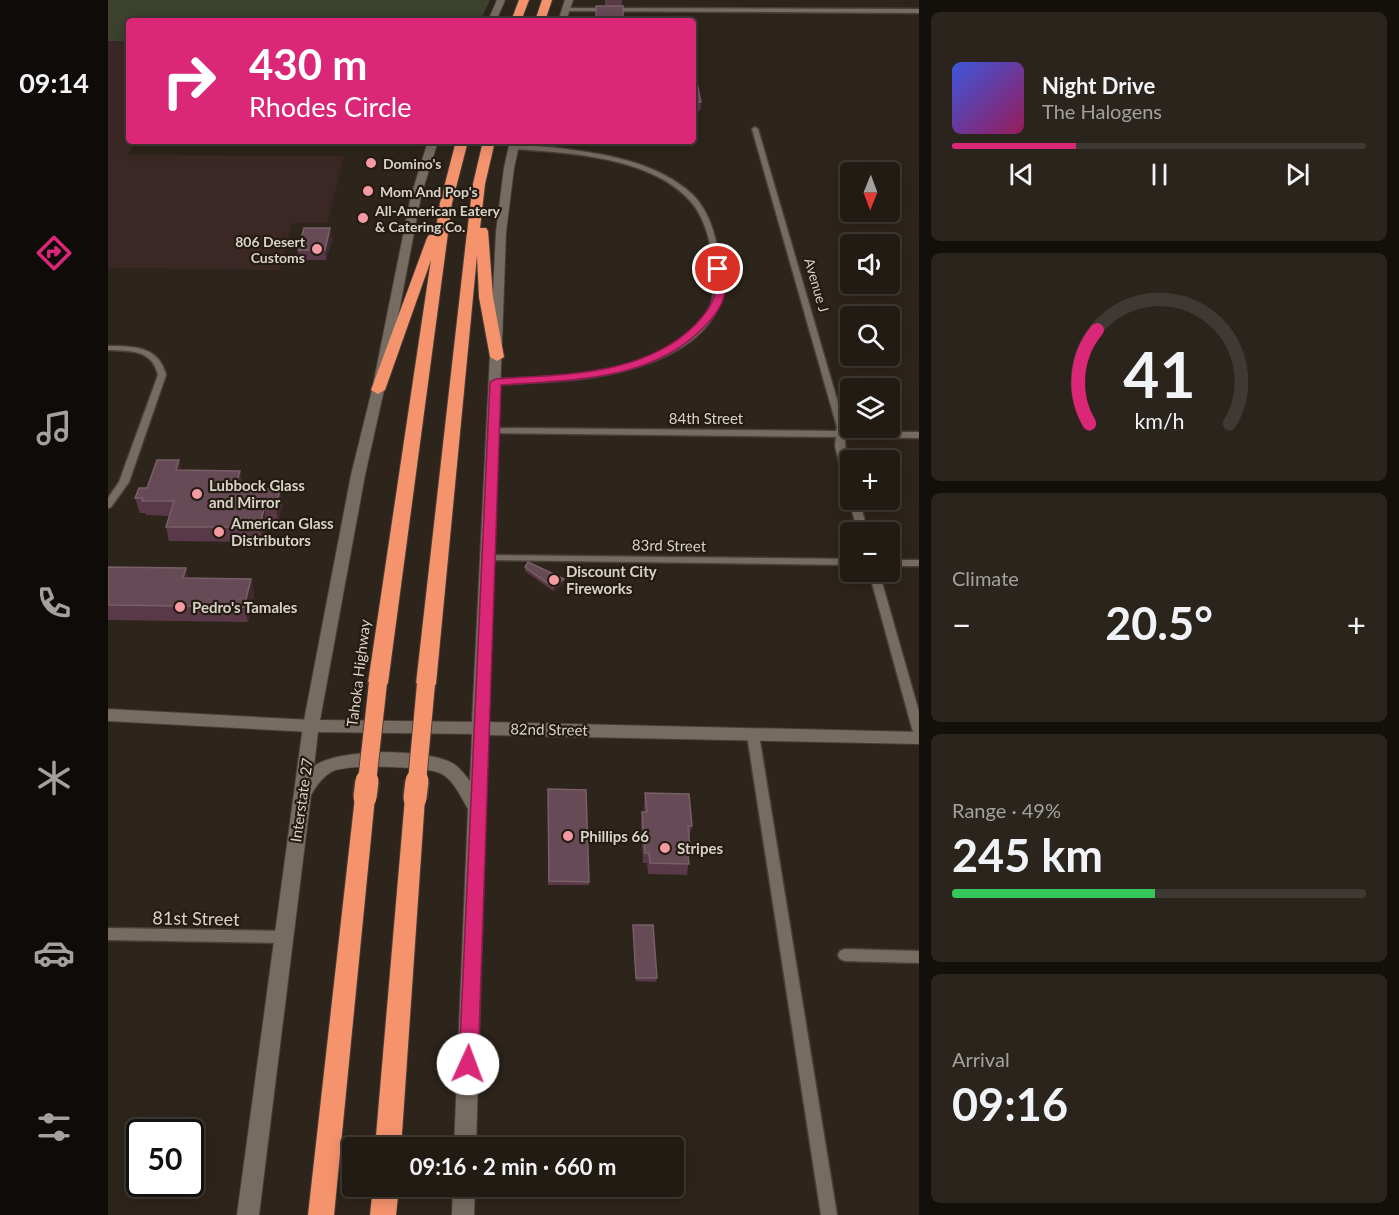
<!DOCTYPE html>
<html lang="en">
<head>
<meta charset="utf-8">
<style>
	:root { --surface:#221b14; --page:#2a241d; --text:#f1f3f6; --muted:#a2a1a0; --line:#3f3934; --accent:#db2777 }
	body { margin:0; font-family:Lato,sans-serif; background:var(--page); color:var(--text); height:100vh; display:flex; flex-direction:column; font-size:22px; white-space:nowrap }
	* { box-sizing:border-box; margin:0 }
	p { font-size:20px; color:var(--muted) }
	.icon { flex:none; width:33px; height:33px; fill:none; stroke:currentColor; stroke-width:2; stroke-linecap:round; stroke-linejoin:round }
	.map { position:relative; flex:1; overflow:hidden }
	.drawer { display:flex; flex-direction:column; gap:12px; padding:12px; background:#130f0b; width:480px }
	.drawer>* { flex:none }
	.guide { position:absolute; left:18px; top:18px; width:570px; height:126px; border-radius:6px; box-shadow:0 3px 15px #0003,0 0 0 2px var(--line); background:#db2777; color:#fff; overflow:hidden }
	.needle { width:39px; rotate:181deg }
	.tools { position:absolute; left:732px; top:162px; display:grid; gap:12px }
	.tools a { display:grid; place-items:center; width:60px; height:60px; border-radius:6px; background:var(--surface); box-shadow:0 3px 15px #0003,0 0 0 2px var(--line); font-size:30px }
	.speed { position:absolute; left:18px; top:1119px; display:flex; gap:12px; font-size:30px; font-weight:700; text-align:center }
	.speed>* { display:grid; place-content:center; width:78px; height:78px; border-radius:50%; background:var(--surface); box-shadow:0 3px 15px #0003,0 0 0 2px var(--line); line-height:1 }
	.speed .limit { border:3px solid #111; border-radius:9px; background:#fff; color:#111 }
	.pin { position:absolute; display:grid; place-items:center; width:51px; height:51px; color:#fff; margin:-26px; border:3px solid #fff; border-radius:50%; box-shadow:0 2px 6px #0007 }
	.me { position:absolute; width:66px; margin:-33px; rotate:2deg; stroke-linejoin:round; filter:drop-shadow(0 0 4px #0008) }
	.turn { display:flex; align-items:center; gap:21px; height:126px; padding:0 24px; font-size:27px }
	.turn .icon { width:78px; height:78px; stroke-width:2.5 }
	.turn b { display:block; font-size:42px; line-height:51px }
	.big { font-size:45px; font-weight:700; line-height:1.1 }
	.drawer .tile { flex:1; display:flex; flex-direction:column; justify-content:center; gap:9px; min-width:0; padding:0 21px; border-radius:9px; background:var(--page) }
	.drawer .dial { align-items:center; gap:0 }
	.dial svg { height:156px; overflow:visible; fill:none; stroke:var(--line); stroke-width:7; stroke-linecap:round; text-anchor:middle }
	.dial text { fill:var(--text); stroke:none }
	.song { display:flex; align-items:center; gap:18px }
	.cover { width:72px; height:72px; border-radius:9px; background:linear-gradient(135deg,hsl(230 70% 55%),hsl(330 70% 35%)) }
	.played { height:6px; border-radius:3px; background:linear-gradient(90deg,var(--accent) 30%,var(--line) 30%) }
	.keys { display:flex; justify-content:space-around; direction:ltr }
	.heat { display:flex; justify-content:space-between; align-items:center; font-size:33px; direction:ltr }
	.charge { height:9px; border-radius:4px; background:linear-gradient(90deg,#34c759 49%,var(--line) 0) }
	.trip { position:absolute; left:234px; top:1137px; width:342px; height:60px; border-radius:6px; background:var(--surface); box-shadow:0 3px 15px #0003,0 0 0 2px var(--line); font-weight:700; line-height:60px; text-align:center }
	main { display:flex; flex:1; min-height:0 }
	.menu { display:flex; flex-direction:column; width:108px; justify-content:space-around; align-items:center; background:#0e0b08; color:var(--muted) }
	.menu .icon { width:42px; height:42px }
	.menu .current { color:var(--accent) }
	.menu b { font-size:27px; color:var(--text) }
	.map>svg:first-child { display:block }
	.industrial { fill:#3b2826 }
	.green { fill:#3c422c }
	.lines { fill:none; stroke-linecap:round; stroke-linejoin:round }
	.minor-casing { stroke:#484038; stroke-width:3 }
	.tertiary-casing { stroke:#484038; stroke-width:2 }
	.secondary-casing { stroke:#484038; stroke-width:2 }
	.motorway-casing { stroke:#484038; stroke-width:2 }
	.minor { fill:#776c61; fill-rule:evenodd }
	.tertiary { fill:#776c61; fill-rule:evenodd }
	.secondary { fill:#776c61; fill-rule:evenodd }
	.motorway { fill:#f5936d; fill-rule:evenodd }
	.motorway-bridge-far1-casing { stroke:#484038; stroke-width:20; stroke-linecap:butt }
	.motorway-bridge-casing { stroke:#484038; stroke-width:26; stroke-linecap:butt }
	.motorway-bridge-far1 { stroke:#f5936d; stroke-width:18 }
	.motorway-bridge { stroke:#f5936d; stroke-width:23 }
	.wall { fill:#593947 }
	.shaded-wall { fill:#412a2f }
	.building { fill:#664a55; stroke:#785f68; stroke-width:1.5 }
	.route { fill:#db2777; stroke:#8e194d; stroke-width:1.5 }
	.poi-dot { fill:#f49aa3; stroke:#241b11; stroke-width:2 }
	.labels { text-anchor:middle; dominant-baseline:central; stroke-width:4.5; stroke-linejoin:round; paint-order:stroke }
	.far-poi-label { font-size:14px; font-weight:bold; fill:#d8d2cb; stroke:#241b11; text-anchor:start }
	.far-street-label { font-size:14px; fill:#d8d2cb; stroke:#241b11 }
	.street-label { font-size:15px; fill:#d8d2cb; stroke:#241b11 }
	.poi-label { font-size:15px; font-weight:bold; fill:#d8d2cb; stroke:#241b11; text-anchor:start }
	.near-street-label { font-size:18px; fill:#d8d2cb; stroke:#241b11 }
</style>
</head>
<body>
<main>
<nav class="menu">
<b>09:14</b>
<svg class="icon current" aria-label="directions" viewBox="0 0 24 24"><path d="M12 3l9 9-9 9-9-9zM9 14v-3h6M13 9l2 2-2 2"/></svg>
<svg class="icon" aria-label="music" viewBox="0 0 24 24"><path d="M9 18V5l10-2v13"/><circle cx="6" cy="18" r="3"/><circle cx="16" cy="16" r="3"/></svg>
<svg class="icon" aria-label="phone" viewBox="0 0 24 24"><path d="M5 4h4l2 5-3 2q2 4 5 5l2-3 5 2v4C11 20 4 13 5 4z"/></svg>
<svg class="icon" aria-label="climate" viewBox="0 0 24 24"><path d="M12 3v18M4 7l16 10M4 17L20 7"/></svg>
<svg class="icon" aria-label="car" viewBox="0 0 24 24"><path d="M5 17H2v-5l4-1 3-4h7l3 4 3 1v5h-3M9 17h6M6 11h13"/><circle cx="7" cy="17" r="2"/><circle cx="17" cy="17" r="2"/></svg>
<svg class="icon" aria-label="filters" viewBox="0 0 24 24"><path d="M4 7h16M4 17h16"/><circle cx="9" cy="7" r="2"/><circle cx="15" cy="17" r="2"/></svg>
</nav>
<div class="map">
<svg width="811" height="1215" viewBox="0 0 811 1215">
	<rect width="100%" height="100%" fill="#2d241b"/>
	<path class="industrial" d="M0 41H21V141H27L20 155 236 156 219 223H184L172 270 0 268Z"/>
	<path class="green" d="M0 0H382L372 21H21V41H0Z"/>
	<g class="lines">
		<defs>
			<g id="minor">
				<path d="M457 8 811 9V13L459 11 456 9Z"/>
				<path d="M647 127 650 129 737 427V432H811V438L737 437C736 455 744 470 742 489L737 486 727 446 728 437 383 433 381 431 383 429 386 428 728 431 729 427 644 129Z"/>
				<path d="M404 146C415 144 428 146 440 147 486 152 541 159 578 189 598 204 606 228 610 252 613 267 616 283 613 297 601 351 527 371 480 378 459 381 438 382 417 383 406 384 395 385 385 384V380L388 379C444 377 501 377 552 352 571 343 590 330 600 311 613 286 604 234 589 210 581 197 569 188 556 180 514 156 453 152 406 149L404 148Z"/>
				<path d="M0 346C25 346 51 346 58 375L21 482 3 507 0 508V498L11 482 50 375C44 349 22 351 0 350Z"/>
				<path d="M742 498V500H751L760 532H750L741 500Z"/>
				<path d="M379 555 742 559V565L375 560 374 558Z"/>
				<rect x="782" y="560" width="29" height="6"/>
				<path d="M761 572H771L811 712V736L807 735 805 732Z"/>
				<path d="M645 730 649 732 651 735 729 1215H713L639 735 641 732Z"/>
				<path d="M0 928 176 931 181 933 183 937 181 941 176 943 0 940Z"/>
				<path d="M737 949 811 951V963L737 961 732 959 730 955 732 951Z"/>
			</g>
			<path id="tertiary" d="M0 709 203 720 208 722 210 726 208 730 203 732 0 721Z"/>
			<g id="secondary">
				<path d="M389 0H397L388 21H380Z"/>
				<path d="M457 0H465L458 21H450Z"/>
				<path d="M320 141H330L313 196 276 390 257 475 212 720 364 722 388 232 396 168 402 141H412L406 168 398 232 380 722 811 732V744L380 735 368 1148H346L360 809C353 797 345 779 332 773 316 766 240 764 225 771 215 776 208 786 203 795L151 1215H129L195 726 243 475 264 390 303 196ZM210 732 364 734 362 781C357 775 352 768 346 764 319 748 232 748 206 766Z"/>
				<path d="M345 1186H367L366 1215H344Z"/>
			</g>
			<g id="motorway">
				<path d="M411 0H421L413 21H403Z"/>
				<path d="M434 0H444L437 21H427Z"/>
				<path d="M348 141H360L344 203 280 683 277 688 270 690 263 688 260 683 323 260 277 390 270 394 263 390 319 238 321 235H327L332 203Z"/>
				<path d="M375 141H387L377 184 372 228H378L380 231 385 297 396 357 389 361 382 357 371 297 369 255 328 684 325 689 318 691 311 689 308 684 358 241 365 184Z"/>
				<path d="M257 789 264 791 267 797 226 1215H200L247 797 250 791Z"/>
				<path d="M307 790 314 792 317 798 293 1148H267L297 798 300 792Z"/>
				<path d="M265 1186H291L288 1215H262Z"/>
			</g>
		</defs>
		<use href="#minor" class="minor-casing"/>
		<use href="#tertiary" class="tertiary-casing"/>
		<use href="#secondary" class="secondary-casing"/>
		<use href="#motorway" class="motorway-casing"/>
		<use href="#minor" class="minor"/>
		<use href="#tertiary" class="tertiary"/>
		<use href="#secondary" class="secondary"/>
		<use href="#motorway" class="motorway"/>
		<defs>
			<g id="motorway-bridge-far1">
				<path d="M259 782 270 683"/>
				<path d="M309 782 318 684"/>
			</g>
			<g id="motorway-bridge">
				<path d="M257 797 259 781"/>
				<path d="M307 798 309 781"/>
			</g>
		</defs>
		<use href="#motorway-bridge-far1" class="motorway-bridge-far1-casing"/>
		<use href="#motorway-bridge" class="motorway-bridge-casing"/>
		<use href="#motorway-bridge-far1" class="motorway-bridge-far1"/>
		<use href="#motorway-bridge" class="motorway-bridge"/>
	</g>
	<g class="wall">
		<path d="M497 0H514V21H488L497 6Z"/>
		<path d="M585 69 593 102 592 111H585Z"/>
		<path d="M224 239 218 260H191L190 250Z"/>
		<path d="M74 470 132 471 135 486 134 489 175 504 170 522H159L155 542 61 541 58 527 61 516 38 515 37 513H32L27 498Z"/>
		<path d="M0 567 78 568 80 578 143 579 146 594 140 622 0 620Z"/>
		<path d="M417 567 456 583 445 591 417 571Z"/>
		<path d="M440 789 481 882V885H440Z"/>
		<path d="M537 793 584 826 581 837 582 848 579 875 540 874 539 863H535L533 823 534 812H536V804Z"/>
		<path d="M525 925 549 978 548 982 528 981Z"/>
	</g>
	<g class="shaded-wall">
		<path d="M222 228 224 239 218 260 217 250Z"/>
		<path d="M71 460 75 475 68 470Z"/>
		<path d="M132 471 135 486 130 504 127 489Z"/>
		<path d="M172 489 175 504 170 522 168 508Z"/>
		<path d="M156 508 159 522 155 542 152 527Z"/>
		<path d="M78 568 82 583 75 578Z"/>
		<path d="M143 579 146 594 140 622 136 607Z"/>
		<path d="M456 579V583L445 591V587Z"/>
	</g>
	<g class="building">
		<path d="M488 6H515V20H508V21H488Z"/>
		<path d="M585 69H586L593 102H585Z"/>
		<path d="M196 228H222L217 250H190Z"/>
		<path d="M49 460H71L68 470 132 471 127 489H172L168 508H156L152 527H58L66 501H34L35 498H27L31 488H39Z"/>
		<path d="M420 562 456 579 445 587 417 567Z"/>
		<path d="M0 567 78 568 75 578 143 579 136 607 0 605Z"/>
		<path d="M440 789 478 790 481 882 441 881Z"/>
		<path d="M537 793 581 794 584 826H580L582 848H579L581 864 542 863 541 853H537L534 812H539Z"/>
		<path d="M525 925H545L549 978H528Z"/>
	</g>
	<path class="route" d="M610 266 615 269C615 277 617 285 617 292 615 306 605 318 596 327 545 381 462 380 393 385L370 1064 367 1070 360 1073 354 1070 351 1064 382 382 388 379C456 374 537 376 588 324 596 315 605 305 607 293 607 285 605 277 605 269Z"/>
	<g class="poi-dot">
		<circle cx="263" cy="163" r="6"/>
		<circle cx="260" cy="191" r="6"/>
		<circle cx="255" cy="218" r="6"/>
		<circle cx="209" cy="249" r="6"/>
		<circle cx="89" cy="494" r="6"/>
		<circle cx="111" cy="532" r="6"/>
		<circle cx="446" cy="580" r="6"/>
		<circle cx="72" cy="607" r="6"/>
		<circle cx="460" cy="836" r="6"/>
		<circle cx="557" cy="848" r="6"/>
	</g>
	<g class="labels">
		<g class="far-poi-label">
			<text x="275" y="163">Domino's</text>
			<text x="272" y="191">Mom And Pop's</text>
			<text x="267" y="210">All-American Eatery<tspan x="267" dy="16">&amp; Catering Co.</tspan></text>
			<text x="197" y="241" text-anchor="end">806 Desert<tspan x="197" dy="16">Customs</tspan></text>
		</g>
		<g class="far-street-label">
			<text transform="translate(709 285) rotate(74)">Avenue J</text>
		</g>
		<g class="street-label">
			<text x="598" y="418">84th Street</text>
			<text transform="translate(561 545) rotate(1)">83rd Street</text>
			<text transform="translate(250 673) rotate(-83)">Tahoka Highway</text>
			<text transform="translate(441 729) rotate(1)">82nd Street</text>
			<text transform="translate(193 800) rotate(-82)">Interstate 27</text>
		</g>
		<g class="poi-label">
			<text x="101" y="485">Lubbock Glass<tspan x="101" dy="17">and Mirror</tspan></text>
			<text x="123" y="523">American Glass<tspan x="123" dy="17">Distributors</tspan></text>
			<text x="458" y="571">Discount City<tspan x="458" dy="17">Fireworks</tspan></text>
			<text x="84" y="607">Pedro's Tamales</text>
			<text x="472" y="836">Phillips 66</text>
			<text x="569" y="848">Stripes</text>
		</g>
		<g class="near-street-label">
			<text transform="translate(88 918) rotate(1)">81st Street</text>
		</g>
	</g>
</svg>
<div class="tools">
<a><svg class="needle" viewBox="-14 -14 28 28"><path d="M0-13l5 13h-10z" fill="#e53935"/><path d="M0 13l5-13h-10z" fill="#a2a1a0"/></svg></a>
<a><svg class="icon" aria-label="sound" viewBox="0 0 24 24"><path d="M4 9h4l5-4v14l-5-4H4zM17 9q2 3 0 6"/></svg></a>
<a><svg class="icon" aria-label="search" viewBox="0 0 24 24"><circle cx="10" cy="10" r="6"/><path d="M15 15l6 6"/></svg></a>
<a><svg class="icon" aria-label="layers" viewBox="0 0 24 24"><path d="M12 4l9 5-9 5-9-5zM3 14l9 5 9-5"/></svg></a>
<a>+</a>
<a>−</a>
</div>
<div class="speed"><div class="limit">50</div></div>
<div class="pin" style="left:610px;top:269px;background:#d93025"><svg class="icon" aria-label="arrive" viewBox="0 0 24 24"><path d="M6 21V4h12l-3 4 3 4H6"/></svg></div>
<svg class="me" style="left:360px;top:1064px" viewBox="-20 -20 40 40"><circle r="19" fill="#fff"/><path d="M0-13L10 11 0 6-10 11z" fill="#db2777"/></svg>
<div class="trip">09:16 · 2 min · 660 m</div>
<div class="guide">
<div class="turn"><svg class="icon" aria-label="right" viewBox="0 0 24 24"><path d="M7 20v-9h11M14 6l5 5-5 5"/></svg><div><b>430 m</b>Rhodes Circle</div></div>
</div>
</div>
<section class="drawer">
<div class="tile">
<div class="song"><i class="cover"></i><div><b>Night Drive</b><p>The Halogens</p></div></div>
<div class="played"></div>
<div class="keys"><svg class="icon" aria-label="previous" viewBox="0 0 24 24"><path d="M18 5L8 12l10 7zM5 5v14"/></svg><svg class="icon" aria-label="pause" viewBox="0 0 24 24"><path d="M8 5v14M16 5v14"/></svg><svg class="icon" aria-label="next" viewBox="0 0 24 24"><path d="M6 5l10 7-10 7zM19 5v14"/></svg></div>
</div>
<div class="tile dial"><svg viewBox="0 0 100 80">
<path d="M14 69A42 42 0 1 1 86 69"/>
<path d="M14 69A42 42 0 0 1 18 21" stroke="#db2777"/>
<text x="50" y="56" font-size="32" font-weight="700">41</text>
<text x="50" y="72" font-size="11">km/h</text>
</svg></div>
<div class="tile"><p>Climate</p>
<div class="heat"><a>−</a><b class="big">20.5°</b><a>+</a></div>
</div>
<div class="tile"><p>Range · 49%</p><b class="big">245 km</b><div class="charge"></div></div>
<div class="tile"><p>Arrival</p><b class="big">09:16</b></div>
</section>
</main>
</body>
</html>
